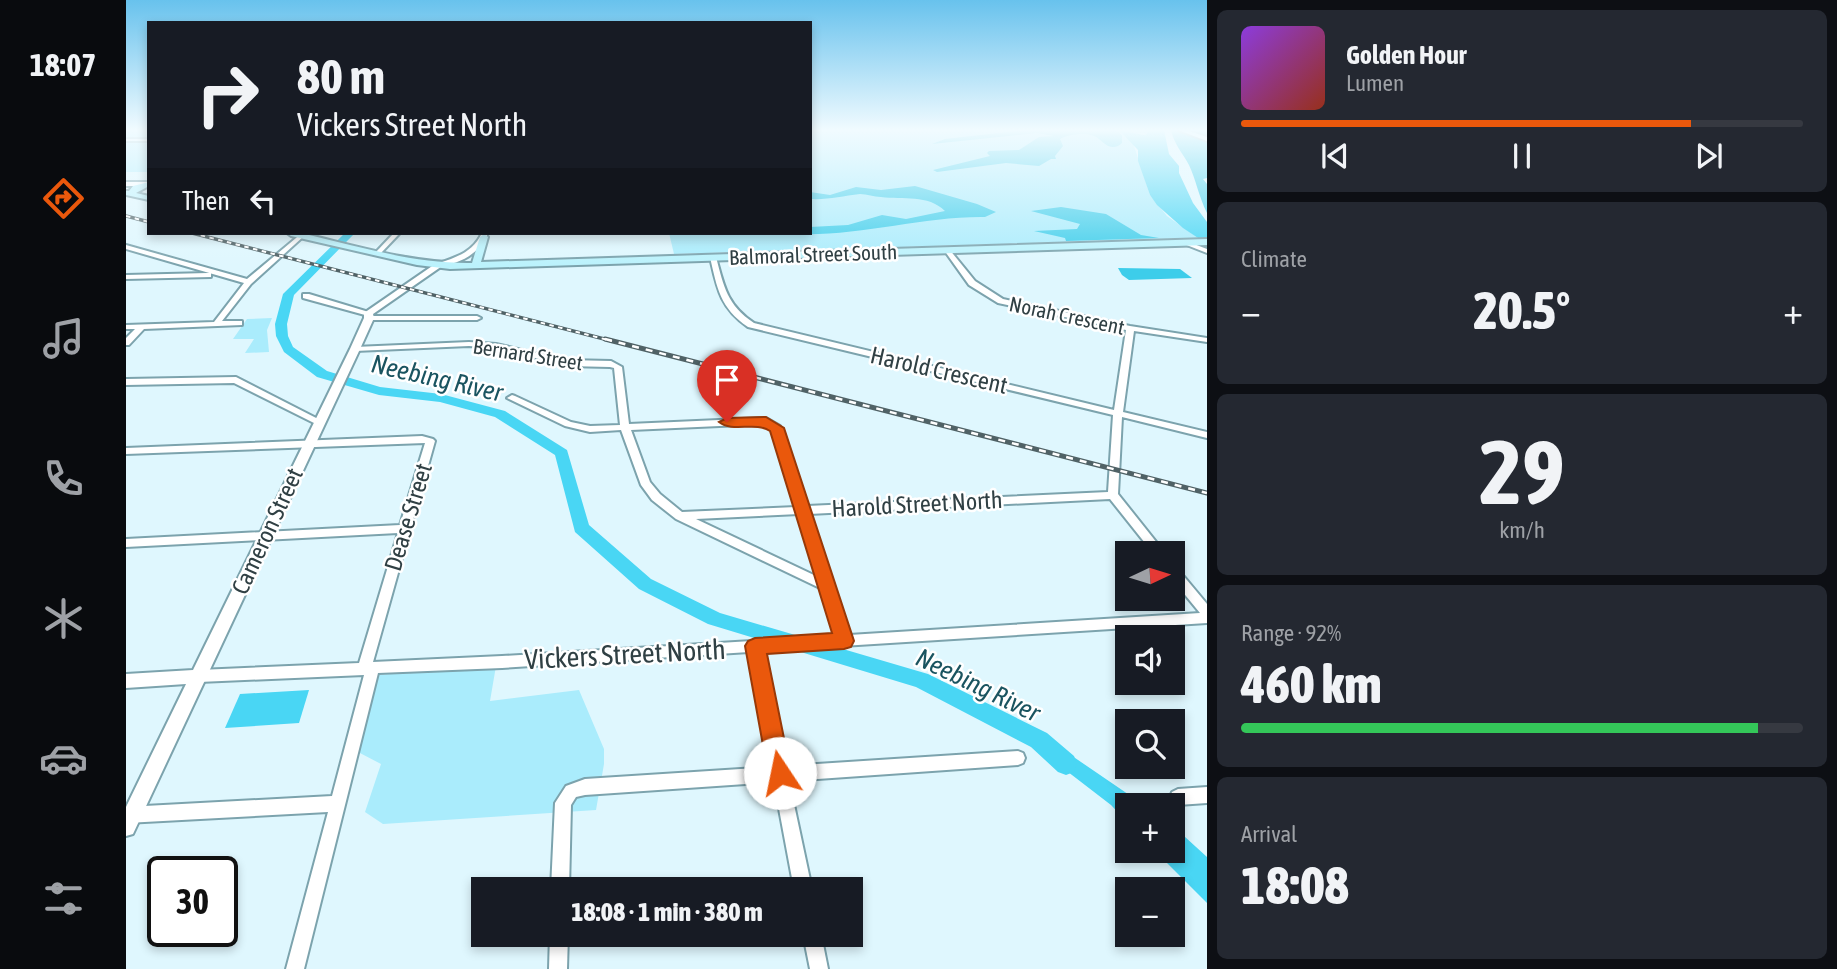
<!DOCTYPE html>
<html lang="en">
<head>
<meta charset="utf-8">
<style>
	:root { --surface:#171b24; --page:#242831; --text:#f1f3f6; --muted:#9ea1a6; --line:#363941; --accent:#ea580c }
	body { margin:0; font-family:"Asap Condensed",sans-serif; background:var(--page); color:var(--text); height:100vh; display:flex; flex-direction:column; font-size:26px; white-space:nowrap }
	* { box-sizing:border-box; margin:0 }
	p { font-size:23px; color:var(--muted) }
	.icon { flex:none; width:38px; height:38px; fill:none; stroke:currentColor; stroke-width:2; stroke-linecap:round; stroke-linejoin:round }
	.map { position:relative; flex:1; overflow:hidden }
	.sheet { display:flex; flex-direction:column; gap:10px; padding:10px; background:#0d0f14; width:630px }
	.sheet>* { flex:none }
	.hud { position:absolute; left:21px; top:21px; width:665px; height:214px; border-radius:0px; box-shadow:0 4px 10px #0003; background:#171b24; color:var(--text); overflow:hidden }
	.needle { width:46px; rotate:86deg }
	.tools { position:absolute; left:989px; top:541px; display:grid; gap:14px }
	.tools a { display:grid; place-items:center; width:70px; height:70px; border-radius:0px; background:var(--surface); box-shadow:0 4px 10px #0003; font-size:35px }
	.speed { position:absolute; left:21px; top:856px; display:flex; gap:14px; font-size:35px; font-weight:700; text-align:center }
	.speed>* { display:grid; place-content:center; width:91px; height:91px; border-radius:50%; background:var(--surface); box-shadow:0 4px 10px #0003; line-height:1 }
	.speed .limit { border:4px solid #111; border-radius:10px; background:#fff; color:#111 }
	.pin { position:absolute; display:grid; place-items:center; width:60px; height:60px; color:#fff; margin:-72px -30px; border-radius:50% 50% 50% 0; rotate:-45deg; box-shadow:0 0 7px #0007 }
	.pin .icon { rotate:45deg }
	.me { position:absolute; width:77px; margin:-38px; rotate:349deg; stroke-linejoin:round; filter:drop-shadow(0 0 5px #0008) }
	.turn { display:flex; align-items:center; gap:24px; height:147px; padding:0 35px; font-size:32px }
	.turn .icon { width:91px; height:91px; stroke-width:2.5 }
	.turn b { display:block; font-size:49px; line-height:60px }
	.then { display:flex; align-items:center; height:66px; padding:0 35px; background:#0003; gap:14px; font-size:26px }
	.big { font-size:52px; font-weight:800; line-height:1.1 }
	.sheet .widget { flex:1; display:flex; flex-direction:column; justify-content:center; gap:10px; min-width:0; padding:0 24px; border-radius:10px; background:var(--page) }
	.sheet .dial { align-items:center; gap:0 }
	.dial b { font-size:91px; line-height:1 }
	.song { display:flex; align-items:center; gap:21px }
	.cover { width:84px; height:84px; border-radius:10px; background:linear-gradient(135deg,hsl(270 70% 55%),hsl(10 70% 35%)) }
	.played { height:7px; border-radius:4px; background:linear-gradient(90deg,var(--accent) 80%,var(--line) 80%) }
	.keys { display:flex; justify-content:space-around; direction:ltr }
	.heat { display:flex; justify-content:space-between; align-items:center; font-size:38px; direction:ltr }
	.charge { height:10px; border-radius:5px; background:linear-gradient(90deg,#34c759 92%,var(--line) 0) }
	.trip { position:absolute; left:345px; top:877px; width:392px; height:70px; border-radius:0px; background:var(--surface); box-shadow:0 4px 10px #0003; font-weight:800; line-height:70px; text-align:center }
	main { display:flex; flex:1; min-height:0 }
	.menu { display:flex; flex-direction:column; width:126px; justify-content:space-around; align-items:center; background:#090b0e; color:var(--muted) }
	.menu .icon { width:49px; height:49px }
	.menu .current { color:var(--accent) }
	.menu b { font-size:32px; color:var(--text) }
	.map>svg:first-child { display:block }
	.green { fill:#aaecfc }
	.forest { fill:#3dcdea }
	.water { fill:#49d6f4 }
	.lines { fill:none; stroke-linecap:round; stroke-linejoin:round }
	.river { fill:#49d6f4; fill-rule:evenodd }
	.minor-casing { stroke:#7ca3ad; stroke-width:4 }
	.tertiary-casing { stroke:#7ca3ad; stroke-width:4 }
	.secondary-casing { stroke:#7ca3ad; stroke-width:4 }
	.minor { fill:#fff; fill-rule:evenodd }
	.tertiary { fill:#fff; fill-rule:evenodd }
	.secondary { fill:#bbf2fc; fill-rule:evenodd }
	.rail-far1-casing { stroke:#506266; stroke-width:3.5 }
	.rail-casing { stroke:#506266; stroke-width:5 }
	.rail-far1 { stroke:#fff; stroke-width:2; stroke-dasharray:4.5; stroke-linecap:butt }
	.rail { stroke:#fff; stroke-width:2.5; stroke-dasharray:7; stroke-linecap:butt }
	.route { fill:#ea580c; stroke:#983908; stroke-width:2 }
	.labels { text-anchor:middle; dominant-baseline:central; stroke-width:5; stroke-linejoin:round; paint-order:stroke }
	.far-street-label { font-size:21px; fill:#304044; stroke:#fff }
	.street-label { font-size:24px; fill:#304044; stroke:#fff }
	.water-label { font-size:26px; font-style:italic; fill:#1a5460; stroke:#fff }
	.near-street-label { font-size:28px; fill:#304044; stroke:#fff }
</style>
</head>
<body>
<main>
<nav class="menu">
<b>18:07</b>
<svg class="icon current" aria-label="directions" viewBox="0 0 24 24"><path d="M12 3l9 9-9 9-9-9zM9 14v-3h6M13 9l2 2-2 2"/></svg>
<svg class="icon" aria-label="music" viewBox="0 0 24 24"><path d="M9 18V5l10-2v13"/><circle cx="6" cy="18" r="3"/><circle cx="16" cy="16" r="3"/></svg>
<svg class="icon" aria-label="phone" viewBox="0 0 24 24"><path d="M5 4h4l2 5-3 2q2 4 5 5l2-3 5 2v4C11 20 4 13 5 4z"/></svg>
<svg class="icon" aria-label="climate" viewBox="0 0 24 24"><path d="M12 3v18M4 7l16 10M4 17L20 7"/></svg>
<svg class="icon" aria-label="car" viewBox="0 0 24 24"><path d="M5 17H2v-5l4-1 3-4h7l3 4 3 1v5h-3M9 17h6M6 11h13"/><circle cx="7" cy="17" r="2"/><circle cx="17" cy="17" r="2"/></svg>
<svg class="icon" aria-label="filters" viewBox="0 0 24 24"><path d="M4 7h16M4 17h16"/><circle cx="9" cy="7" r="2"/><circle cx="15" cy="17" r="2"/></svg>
</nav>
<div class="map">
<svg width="1081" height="969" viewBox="0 0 1081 969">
	<rect width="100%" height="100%" fill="#dff7fe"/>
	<g class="green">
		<rect x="0" y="130" width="23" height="42"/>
		<path d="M684 130H1022V134L1007 133V143L1024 195 1041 216 1072 238 548 254 543 233H684Z"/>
		<path d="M146 318 141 330 143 352 119 353 128 339H107L121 319Z"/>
		<path d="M370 666 364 701 453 690 478 749V764L470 810 257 824 239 812 255 764 232 752 251 675Z"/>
	</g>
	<g class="forest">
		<path d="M898 130H990L996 135V143C986 152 979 144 973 139 964 131 943 134 934 139L937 146 929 156 930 159H925L913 166 880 163 811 172 807 170 864 156 861 153 863 151 893 150 913 137 928 136 911 133 806 144 819 139Z"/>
		<path d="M1045 130H1081V178L1077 179 1081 184V213C1073 197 1070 180 1063 165 1056 152 1048 144 1045 130Z"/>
		<path d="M789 186 851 204 870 212 859 217C792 216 723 240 655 233H684V227L722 225 756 215 780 219 819 211C802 194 777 200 755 197 748 197 741 194 734 194 716 196 702 200 684 199V192L704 195 730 187 755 190Z"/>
		<path d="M935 207 980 214 1015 235 1033 238 940 241 939 238 908 231 951 229 954 224 905 211Z"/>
		<path d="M992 268 1054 269 1066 278 1003 280 996 275Z"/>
	</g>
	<g class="water">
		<path d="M993 130 1018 135 1021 134 1022 130H1038L1043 154 1053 166V173L1067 203 1081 222V244L1057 228 1031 205 1024 195 1012 161V150Z"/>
		<path d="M183 690 173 723 99 728 114 694Z"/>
		<path d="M933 747 1018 805H1001V822L985 805 920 755Z"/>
		<path d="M1047 826 1081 857V903L1029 851 1046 850Z"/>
	</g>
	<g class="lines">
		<path class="river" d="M219 233H229L168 295 161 324 162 336 167 347 201 371 254 387 315 394 379 411 441 450 463 525 525 579 594 613 802 674 921 733 948 756 951 764 948 772 940 775 932 772 905 747 790 687 582 624 513 589 449 532 429 455 369 417 314 402 253 395 191 377 158 352 150 336 149 324 157 294Z"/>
		<defs>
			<g id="minor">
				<rect x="0" y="139" width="23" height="2"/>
				<rect x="0" y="182" width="23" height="4"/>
				<path d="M176 233 178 234V236L125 284 96 321H116V325L18 329 3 345H0V338L9 329H0V325L88 322 118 283 0 249V245L121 279Z"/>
				<path d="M268 233H274L254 254H250V252Z"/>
				<path d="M356 233H362C354 253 334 265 313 265V263C331 257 347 252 356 233Z"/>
				<path d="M1060 241 1081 249V253L1058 244V242Z"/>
				<path d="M819 249H823L849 281 877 299 1004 326 1081 338V342L1008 331 997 412 1081 432V438L996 417 992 494 1039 553H1027L984 499 683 514 723 635 1074 613 1046 579V566L1050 567 1081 604V623L636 651 660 766 892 751 897 753 899 758 897 763 892 765 663 781 686 889H668L648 782 459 795 450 797 445 805 443 889H425L429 803 440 786 459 779 645 767 623 652 376 668 252 673 178 969H160L202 812 0 823V807L206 796 238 675 73 682 68 680 66 676 68 672 73 670 233 663 272 533 0 547V539L274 525 299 443 0 454V448L296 436 307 439 309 441 247 662 376 656 710 636 696 589 550 519 526 500 515 485 495 430 464 432 439 426 381 398 386 395 389 396 445 422 464 426 494 425 488 368 484 367 441 366 370 348 343 346 229 351 225 349 229 347 343 342 370 344 441 360 485 361 496 367 503 424 640 418 654 426 681 506 982 492 987 415 622 327C594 308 591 288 584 257L587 255 590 257C598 287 601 305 628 323L988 410 1000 330 872 303 843 285 818 250ZM638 424 647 429 670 507 556 512 534 494 524 482 505 430ZM673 514 692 577 570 519Z"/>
				<path d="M82 273H85V277L0 279V275Z"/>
				<path d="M177 294H183L246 313 245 315H239L177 298Z"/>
				<path d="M240 316H351L355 318 351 320H243L239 318Z"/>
				<path d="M110 377 198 422 196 424H190L108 383 0 385V379Z"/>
				<path d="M1081 787V803L1052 805 1046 802 1044 797 1046 792 1052 789Z"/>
				<path d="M424 934H442L441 969H423Z"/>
				<path d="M677 934H695L702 969H684Z"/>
			</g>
			<g id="tertiary">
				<path d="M1052 130H1060L1081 137V141Z"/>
				<path d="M312 262 319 264 247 314 248 318 234 349 7 834 0 836V807L60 684 0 688V674L67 670 224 349 238 318V313Z"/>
			</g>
			<g id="secondary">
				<path d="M23 182V186L10 193 23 196V200L0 195V191H3L7 186Z"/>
				<path d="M161 233H175C231 246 288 264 346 263L354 237 358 234 362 237 355 262 1081 239V245L324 269 291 265 165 236Z"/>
			</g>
		</defs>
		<use href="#minor" class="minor-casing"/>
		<use href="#tertiary" class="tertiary-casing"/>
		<use href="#secondary" class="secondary-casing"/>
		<use href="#minor" class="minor"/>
		<use href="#tertiary" class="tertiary"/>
		<use href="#secondary" class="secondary"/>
		<defs>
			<g id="rail-far1">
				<path d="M0 216 23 222"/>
				<path d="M66 233 486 341"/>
			</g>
			<path id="rail" d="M479 339 1081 493"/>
		</defs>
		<use href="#rail-far1" class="rail-far1-casing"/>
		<use href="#rail" class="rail-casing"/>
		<use href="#rail-far1" class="rail-far1"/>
		<use href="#rail" class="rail"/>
	</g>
	<linearGradient id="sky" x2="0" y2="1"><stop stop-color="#68c2ed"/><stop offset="0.49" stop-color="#f1fbff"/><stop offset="1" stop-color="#f1fbff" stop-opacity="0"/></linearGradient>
	<rect width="1081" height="266" fill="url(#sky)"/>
	<path class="route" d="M640 417 658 428 728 641 725 647 718 649 641 654 665 773 662 781 654 784 646 781 642 773 619 646 622 641 629 638 706 633 644 431C629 421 607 433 593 422L601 418Z"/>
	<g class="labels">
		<g class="far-street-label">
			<text transform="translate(687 254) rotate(-2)">Balmoral Street South</text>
			<text transform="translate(941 315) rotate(12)">Norah Crescent</text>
			<text transform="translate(402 354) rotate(9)">Bernard Street</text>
		</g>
		<g class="street-label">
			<text transform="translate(813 370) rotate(13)">Harold Crescent</text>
			<text transform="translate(791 504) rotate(-3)">Harold Street North</text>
			<text transform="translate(282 517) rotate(-73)">Dease Street</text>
			<text transform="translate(141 531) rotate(-65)">Cameron Street</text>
		</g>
		<g class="water-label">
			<text transform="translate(311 378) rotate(13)">Neebing River</text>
			<text transform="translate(852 685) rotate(26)">Neebing River</text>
		</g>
		<g class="near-street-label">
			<text transform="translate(499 654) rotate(-3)">Vickers Street North</text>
		</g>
	</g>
</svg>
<div class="tools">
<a><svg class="needle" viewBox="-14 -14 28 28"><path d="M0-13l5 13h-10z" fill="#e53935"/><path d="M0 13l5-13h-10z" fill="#9ea1a6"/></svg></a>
<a><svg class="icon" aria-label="sound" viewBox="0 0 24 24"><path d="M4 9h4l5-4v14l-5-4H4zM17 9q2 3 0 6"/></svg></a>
<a><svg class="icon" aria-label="search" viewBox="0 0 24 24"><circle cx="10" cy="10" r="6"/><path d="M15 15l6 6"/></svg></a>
<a>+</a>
<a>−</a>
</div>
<div class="speed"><div class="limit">30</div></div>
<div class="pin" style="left:601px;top:422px;background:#d93025"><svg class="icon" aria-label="arrive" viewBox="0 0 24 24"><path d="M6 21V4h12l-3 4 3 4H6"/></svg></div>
<svg class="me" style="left:654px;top:773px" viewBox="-20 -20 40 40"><circle r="19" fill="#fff"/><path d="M0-13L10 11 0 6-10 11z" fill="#ea580c"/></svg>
<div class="trip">18:08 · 1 min · 380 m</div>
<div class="hud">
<div class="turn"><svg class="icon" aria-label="right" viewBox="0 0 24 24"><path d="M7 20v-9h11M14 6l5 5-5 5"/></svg><div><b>80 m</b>Vickers Street North</div></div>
<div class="then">Then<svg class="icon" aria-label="left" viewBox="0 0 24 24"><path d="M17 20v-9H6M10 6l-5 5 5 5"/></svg></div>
</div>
</div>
<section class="sheet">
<div class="widget">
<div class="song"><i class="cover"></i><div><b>Golden Hour</b><p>Lumen</p></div></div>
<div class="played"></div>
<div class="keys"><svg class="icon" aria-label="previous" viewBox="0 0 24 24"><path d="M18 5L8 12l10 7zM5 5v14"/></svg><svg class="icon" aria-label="pause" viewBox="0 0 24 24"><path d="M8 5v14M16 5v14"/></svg><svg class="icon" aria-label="next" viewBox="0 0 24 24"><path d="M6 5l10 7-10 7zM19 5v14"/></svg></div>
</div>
<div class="widget"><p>Climate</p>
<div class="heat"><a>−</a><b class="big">20.5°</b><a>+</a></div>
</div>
<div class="widget dial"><b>29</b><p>km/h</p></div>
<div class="widget"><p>Range · 92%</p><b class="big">460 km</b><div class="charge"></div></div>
<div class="widget"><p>Arrival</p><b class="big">18:08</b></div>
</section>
</main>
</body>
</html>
